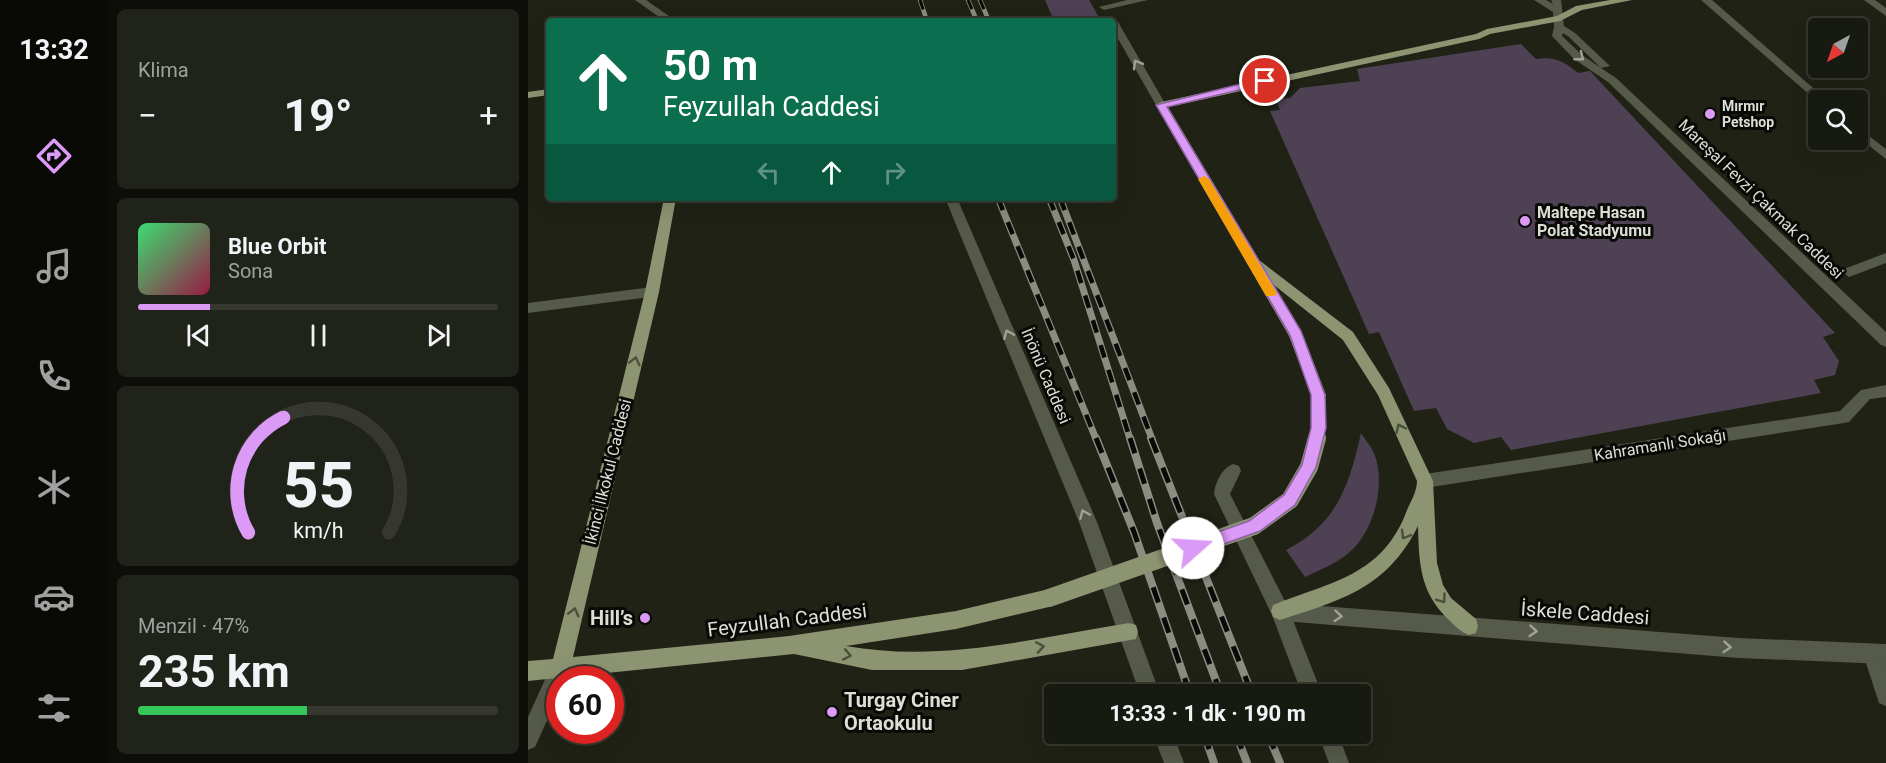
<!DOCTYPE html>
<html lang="tr">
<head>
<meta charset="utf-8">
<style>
	:root { --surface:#171a10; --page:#202319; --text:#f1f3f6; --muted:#9ea19f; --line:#363830; --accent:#db9af6 }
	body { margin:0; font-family:Roboto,sans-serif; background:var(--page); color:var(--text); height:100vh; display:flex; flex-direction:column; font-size:22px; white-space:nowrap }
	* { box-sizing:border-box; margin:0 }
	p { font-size:20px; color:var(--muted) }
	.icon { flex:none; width:33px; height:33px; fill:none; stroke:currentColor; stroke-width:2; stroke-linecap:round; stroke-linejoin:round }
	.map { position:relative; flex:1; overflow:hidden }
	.side { display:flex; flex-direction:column; gap:9px; padding:9px; background:#0d0e09; width:420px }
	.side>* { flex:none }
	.guide { position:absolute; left:18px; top:18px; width:570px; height:183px; border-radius:6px; box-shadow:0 6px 24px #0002,0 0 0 2px var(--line); background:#0b6e4f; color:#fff; overflow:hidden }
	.needle { width:39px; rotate:220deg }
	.controls { position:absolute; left:1280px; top:18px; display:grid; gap:12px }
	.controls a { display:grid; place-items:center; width:60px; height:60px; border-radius:6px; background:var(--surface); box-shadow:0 6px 24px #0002,0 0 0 2px var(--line); font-size:30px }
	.speed { position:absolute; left:18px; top:666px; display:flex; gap:12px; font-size:30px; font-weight:700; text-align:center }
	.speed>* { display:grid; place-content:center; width:78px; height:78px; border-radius:50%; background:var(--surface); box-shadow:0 6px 24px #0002,0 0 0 2px var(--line); line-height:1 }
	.speed .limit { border:9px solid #d22; background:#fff; color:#111 }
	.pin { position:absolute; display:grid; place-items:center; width:51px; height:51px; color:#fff; margin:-26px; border:3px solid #fff; border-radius:50%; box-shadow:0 2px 6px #0007 }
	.me { position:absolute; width:66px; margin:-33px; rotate:71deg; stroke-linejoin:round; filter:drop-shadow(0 0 4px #0008) }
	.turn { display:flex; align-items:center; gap:21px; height:126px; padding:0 18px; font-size:27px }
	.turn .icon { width:78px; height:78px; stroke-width:2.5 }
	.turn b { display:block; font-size:42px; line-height:51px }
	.lanes { display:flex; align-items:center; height:57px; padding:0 18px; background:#0003; justify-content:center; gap:30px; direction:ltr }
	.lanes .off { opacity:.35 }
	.big { font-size:45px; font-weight:700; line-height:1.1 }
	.side .widget { flex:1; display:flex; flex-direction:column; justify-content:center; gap:9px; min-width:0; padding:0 21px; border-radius:9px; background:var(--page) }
	.side .dial { align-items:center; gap:0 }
	.dial svg { height:156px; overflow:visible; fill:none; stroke:var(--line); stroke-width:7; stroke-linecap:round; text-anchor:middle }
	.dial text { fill:var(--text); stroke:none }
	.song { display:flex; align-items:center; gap:18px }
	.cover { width:72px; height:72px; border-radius:9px; background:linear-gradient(135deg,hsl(140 70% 55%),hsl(340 70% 35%)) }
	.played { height:6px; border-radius:3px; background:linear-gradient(90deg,var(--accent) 20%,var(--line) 20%) }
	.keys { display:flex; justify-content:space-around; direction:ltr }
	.heat { display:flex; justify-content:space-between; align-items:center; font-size:33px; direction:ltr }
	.charge { height:9px; border-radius:4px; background:linear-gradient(90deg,#34c759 47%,var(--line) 0) }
	.trip { position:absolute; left:516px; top:684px; width:327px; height:60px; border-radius:6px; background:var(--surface); box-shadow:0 6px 24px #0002,0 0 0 2px var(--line); font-weight:700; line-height:60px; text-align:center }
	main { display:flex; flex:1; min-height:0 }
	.menu { display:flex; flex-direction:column; width:108px; justify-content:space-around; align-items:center; background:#090a06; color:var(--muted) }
	.menu .icon { width:42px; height:42px }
	.menu .active { color:var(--accent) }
	.menu b { font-size:27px; color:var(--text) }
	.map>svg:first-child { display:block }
	.green { fill:#4f4154 }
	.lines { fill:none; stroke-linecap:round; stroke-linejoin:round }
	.minor { fill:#565a49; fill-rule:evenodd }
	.tertiary { fill:#565a49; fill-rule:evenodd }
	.primary { fill:#8c9472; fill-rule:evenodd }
	.rail-far2-casing { stroke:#8b8d83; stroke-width:4.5 }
	.rail-far1-casing { stroke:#8b8d83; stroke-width:7 }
	.rail-casing { stroke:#8b8d83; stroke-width:8 }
	.rail-far2 { stroke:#090a06; stroke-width:3; stroke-dasharray:10; stroke-linecap:butt }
	.rail-far1 { stroke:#090a06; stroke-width:4.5; stroke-dasharray:13; stroke-linecap:butt }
	.rail { stroke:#090a06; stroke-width:5; stroke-dasharray:16; stroke-linecap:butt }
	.primary-bridge-far1 { stroke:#8c9472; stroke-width:14 }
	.primary-bridge { stroke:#8c9472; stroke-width:18 }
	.oneway { stroke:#a0a397 }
	.oneway2 { stroke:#4a4f3c }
	.route { fill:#db9af6; stroke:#8e64a0; stroke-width:1.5 }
	.slow { fill:#f59e0b }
	.poi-dot { fill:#db9af6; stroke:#090a06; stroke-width:2 }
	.labels { text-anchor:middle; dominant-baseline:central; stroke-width:6; stroke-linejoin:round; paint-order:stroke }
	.far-poi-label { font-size:14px; font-weight:bold; fill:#dddfd7; stroke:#090a06; text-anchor:start }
	.street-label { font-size:16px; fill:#dddfd7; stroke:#090a06 }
	.poi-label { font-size:16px; font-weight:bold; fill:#dddfd7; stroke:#090a06; text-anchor:start }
	.near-street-label { font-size:20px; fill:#dddfd7; stroke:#090a06 }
	.near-poi-label { font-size:20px; font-weight:bold; fill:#dddfd7; stroke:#090a06; text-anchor:end }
</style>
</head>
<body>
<main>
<nav class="menu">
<b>13:32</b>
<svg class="icon active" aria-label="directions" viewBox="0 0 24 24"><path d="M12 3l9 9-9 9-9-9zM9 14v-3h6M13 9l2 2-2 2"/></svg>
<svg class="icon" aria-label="music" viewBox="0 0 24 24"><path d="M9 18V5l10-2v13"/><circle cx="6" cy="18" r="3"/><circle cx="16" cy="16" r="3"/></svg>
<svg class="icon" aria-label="phone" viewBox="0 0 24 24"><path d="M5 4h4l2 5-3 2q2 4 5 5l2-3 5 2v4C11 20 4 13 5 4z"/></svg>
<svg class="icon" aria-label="climate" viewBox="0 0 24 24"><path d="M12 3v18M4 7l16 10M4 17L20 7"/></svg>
<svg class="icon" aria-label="car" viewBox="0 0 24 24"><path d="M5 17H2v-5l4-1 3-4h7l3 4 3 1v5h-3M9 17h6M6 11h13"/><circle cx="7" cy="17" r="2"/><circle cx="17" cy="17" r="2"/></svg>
<svg class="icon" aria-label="filters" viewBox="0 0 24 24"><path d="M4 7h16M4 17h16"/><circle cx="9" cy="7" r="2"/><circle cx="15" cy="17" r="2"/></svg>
</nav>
<section class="side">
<div class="widget"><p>Klima</p>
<div class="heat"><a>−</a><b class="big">19°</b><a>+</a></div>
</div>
<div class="widget">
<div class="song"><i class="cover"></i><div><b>Blue Orbit</b><p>Sona</p></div></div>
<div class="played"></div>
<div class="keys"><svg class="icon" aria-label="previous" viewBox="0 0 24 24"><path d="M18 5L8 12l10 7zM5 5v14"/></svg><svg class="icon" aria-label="pause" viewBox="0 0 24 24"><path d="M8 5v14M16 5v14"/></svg><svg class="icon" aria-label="next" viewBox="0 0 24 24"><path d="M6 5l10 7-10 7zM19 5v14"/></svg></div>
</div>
<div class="widget dial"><svg viewBox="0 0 100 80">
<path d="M14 69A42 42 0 1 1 86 69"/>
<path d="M14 69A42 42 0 0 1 32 10" stroke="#db9af6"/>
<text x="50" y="56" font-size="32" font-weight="700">55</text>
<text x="50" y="72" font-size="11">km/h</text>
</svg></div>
<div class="widget"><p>Menzil · 47%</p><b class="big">235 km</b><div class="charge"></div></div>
</section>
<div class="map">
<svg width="1358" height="763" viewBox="0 0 1358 763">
	<rect width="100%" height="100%" fill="#1f2215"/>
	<g class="green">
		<path d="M517 0H561L573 21H526Z"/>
		<path d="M993 44 1008 59C1026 56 1036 61 1050 73L1062 71 1307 333 1295 337 1311 361 1307 375 1286 380 1293 393 983 450 973 437 946 443 919 429 908 408 886 411 851 332 841 334 742 111 752 110 748 99 762 98 772 88 832 81 829 69Z"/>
		<path d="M833 433C837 440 843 446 846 453 858 482 847 527 825 549 812 562 794 569 777 577L758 550C809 524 821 486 833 433Z"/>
	</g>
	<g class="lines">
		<g class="minor">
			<path d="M599 0H620L576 10 571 7Z"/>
			<path d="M1173 0H1184L1299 100 1290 102Z"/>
			<path d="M1336 0H1347L1358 8V16Z"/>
			<path d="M582 20 590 22 638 105 637 107H629L628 105 585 30V21Z"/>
			<path d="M1329 127 1358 149V159L1329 136Z"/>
			<path d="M417 198H429L569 522 632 694H612L551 522Z"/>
			<path d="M1358 253V263L1321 277 1314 272 1316 269Z"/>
			<path d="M124 287 131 292 129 296 0 313V303Z"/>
			<path d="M1358 385V397L1342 399 1321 422 1316 423 897 488 891 486 889 481 891 476 897 474 1312 411 1333 390Z"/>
			<path d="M705 464 711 466 713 471 702 494 759 605 794 694H774L744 615 686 494C687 483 694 468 705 464Z"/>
			<path d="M1345 644 1352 647 1358 665V706L1351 703 1335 654 1338 647Z"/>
			<path d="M32 659 39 662 42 669 37 680H32V692L7 747 0 750V717L25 662Z"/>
			<path d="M625 734H645L656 763H636Z"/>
			<path d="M790 734H810L821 763H801Z"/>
		</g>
		<g class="tertiary">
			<path d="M107 0H118L148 21H137Z"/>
			<path d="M1006 0H1018L1025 4 1023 0H1033L1036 26 1047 33 1082 66 1073 68 1088 78 1358 332V347L1353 345 1080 82 1046 59 1024 36 1026 27 1025 12ZM1035 33 1041 37 1073 68 1054 55 1034 36Z"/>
			<path d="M755 603 1210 638 1358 644V664L1210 658 755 621 748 618 746 612 748 606Z"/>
		</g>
		<g class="primary">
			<path d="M1082 0H1104L1054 10 1032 21 962 34 951 39 640 107 731 260 825 332 861 388 905 481 909 563 915 585 923 598 948 619 950 626 948 633 941 635C933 632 928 627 922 621 892 593 891 565 890 526 859 588 814 600 752 620L745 617 743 611 745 605C802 582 855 576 879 510 883 501 889 491 889 481L850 395 815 340 746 285 775 335 798 395 795 399 790 401 785 399 761 336 628 105 633 102 948 34 959 29 1029 16 1048 6Z"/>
			<path d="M21 89V95L0 98V92Z"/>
			<path d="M136 198H148L131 292 45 657 261 636 428 611 521 589 527 592 530 598 527 604 521 607 428 629 318 646C412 663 508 638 601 623L608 625 610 632 608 639 434 670H344L266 654 0 681V661L25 659 117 292Z"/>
		</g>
		<defs>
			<g id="rail-far2">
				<path d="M392 0 399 21"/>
				<path d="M440 0 449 21"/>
				<path d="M452 0 461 21"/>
			</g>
			<g id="rail-far1">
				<path d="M470 198 568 439"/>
				<path d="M521 198 546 260 602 439"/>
				<path d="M532 198 624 439"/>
			</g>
			<g id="rail">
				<path d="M568 438 606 532 662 694"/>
				<path d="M602 438 629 523 693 694"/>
				<path d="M623 438 724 694"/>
				<path d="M676 734 686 763"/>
				<path d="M708 734 719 763"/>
				<path d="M740 734 752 763"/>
			</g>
		</defs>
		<use href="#rail-far2" class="rail-far2-casing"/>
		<use href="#rail-far1" class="rail-far1-casing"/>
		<use href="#rail" class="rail-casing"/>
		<use href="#rail-far2" class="rail-far2"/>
		<use href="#rail-far1" class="rail-far1"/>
		<use href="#rail" class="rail"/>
		<path class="primary-bridge-far1" d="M788 439 791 428 790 395"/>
		<path class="primary-bridge" d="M521 598 726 526 762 500 781 467 789 438"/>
	</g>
	<defs><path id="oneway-chevron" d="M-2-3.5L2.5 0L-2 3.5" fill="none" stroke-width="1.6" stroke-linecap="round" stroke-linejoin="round" transform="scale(1.5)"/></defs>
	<g class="oneway">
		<use href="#oneway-chevron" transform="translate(1052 57) rotate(38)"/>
		<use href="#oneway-chevron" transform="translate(609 64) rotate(-120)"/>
		<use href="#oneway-chevron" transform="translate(480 334) rotate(-113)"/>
		<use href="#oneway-chevron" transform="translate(556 514) rotate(-113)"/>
		<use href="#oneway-chevron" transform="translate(810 616) rotate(5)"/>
		<use href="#oneway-chevron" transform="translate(1005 631) rotate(4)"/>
		<use href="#oneway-chevron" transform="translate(1199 647) rotate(4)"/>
	</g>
	<g class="oneway2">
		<use href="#oneway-chevron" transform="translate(107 361) rotate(-76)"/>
		<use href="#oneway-chevron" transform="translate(872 428) rotate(-115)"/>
		<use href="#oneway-chevron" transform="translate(877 535) rotate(120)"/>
		<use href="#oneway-chevron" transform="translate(914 599) rotate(54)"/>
		<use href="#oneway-chevron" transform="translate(46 612) rotate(-76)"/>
		<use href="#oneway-chevron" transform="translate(512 647) rotate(-9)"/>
		<use href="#oneway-chevron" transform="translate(319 655) rotate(11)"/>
	</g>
	<path class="route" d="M737 78 741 79V83L639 107 773 331 797 395 798 428 788 467 767 505 732 531 665 555 659 553 657 548 659 543 721 521 756 495 774 465 783 428V395L762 335 628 105Z"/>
	<path class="slow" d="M676 176 681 179 747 290 749 293 747 296H738L670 179Z"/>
	<g class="poi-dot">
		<circle cx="1182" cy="114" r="6"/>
		<circle cx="997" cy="221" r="6"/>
		<circle cx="117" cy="618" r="6"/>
		<circle cx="304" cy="712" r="6"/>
	</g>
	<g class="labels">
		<g class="far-poi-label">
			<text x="1194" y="106">Mırmır<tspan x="1194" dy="16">Petshop</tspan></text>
		</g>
		<g class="street-label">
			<text transform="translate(1233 199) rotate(44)">Mareşal Fevzi Çakmak Caddesi</text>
			<text transform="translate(518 376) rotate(67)">İnönü Caddesi</text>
			<text transform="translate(1132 445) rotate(-9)">Kahramanlı Sokağı</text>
			<text transform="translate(80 472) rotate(-76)">İkinci İlkokul Caddesi</text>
		</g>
		<g class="poi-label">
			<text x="1009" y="212">Maltepe Hasan<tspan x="1009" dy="18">Polat Stadyumu</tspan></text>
		</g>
		<g class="near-street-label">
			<text transform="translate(1057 613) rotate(4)">İskele Caddesi</text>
			<text transform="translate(259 620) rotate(-7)">Feyzullah Caddesi</text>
		</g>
		<g class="near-poi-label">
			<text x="105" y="618">Hill’s</text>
			<text x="316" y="700" text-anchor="start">Turgay Ciner<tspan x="316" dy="23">Ortaokulu</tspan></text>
		</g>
	</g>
</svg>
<div class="controls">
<a><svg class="needle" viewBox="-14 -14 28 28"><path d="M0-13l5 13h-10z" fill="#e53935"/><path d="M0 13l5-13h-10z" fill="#9ea19f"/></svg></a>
<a><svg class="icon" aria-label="search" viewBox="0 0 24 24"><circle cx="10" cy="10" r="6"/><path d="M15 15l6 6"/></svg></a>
</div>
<div class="speed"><div class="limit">60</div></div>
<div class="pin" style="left:737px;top:81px;background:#d93025"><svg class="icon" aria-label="arrive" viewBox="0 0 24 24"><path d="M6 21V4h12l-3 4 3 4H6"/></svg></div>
<svg class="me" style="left:665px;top:548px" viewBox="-20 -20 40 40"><circle r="19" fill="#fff"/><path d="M0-13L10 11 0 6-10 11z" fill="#db9af6"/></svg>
<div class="trip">13:33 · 1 dk · 190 m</div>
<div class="guide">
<div class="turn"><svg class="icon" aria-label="ahead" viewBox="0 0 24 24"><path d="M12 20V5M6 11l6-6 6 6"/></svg><div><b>50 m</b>Feyzullah Caddesi</div></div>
<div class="lanes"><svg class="icon off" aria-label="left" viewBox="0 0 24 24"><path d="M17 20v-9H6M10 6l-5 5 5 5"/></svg><svg class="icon" aria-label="ahead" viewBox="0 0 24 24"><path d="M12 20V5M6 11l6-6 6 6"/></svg><svg class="icon off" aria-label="right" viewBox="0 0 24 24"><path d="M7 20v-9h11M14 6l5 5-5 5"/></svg></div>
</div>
</div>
</main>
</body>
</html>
